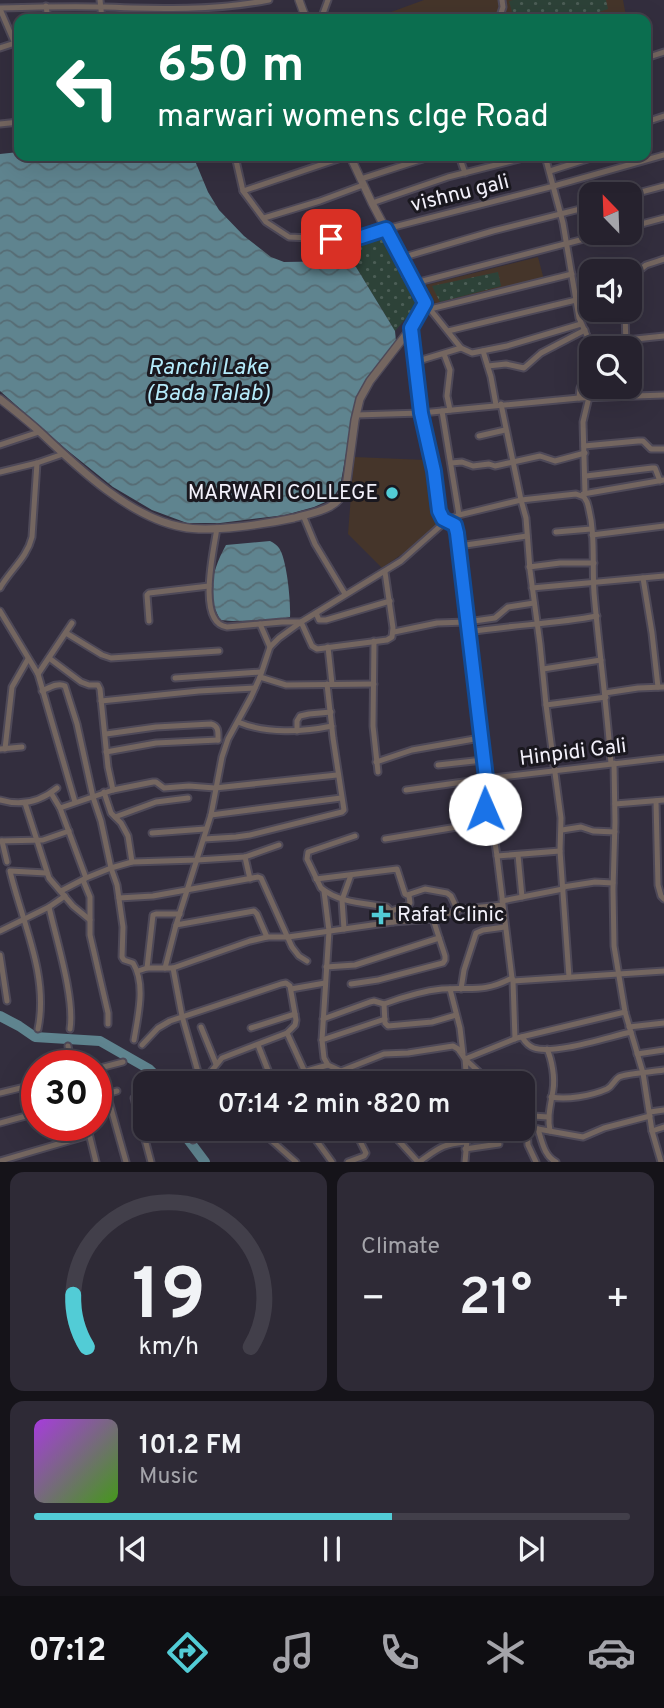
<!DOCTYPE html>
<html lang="en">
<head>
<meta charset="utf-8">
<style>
	:root { --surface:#26222e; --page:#2e2a36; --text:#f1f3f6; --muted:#a4a4aa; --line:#423f4a; --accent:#52ccd6 }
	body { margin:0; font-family:Overpass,sans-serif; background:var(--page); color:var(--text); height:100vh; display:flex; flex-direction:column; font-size:26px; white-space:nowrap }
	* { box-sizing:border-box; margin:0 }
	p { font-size:23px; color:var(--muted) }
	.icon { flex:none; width:38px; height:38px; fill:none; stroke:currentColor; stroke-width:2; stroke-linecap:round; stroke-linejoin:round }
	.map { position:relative; height:1162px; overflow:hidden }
	.side { display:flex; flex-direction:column; gap:10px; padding:10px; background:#151319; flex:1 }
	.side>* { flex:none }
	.banner { position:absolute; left:14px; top:14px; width:637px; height:147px; border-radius:14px; box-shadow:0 7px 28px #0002,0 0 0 2px var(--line); background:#0b6e4f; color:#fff; overflow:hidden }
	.needle { width:46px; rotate:337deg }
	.tools { position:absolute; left:579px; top:182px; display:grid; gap:14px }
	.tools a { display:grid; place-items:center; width:63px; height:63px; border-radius:14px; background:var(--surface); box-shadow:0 7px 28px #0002,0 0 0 2px var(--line); font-size:35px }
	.speed { position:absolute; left:21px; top:1050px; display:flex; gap:14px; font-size:35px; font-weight:700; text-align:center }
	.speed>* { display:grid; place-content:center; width:91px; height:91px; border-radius:50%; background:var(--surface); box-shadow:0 7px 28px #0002,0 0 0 2px var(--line); line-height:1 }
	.speed .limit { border:10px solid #d22; background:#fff; color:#111 }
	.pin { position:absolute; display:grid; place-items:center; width:60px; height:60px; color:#fff; margin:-30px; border-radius:14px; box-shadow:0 4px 10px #0006 }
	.me { position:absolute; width:77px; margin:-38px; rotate:359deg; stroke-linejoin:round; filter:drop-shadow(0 0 5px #0008) }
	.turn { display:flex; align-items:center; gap:24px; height:147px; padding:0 28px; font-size:32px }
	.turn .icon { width:91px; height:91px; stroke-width:2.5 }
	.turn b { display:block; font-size:49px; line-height:60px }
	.big { font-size:52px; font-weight:600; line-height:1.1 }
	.side .tile { flex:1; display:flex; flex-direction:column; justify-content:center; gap:10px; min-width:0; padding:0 24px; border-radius:14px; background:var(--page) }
	.side .dial { align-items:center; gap:0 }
	.dial svg { height:182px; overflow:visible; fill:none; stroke:var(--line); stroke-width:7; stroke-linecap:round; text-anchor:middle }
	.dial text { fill:var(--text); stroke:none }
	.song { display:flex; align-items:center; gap:21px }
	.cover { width:84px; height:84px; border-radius:10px; background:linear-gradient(135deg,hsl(280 70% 55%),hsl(100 70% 35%)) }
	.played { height:7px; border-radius:4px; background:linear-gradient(90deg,var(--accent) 60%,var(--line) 60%) }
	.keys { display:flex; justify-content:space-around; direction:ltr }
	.heat { display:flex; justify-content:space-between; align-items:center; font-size:38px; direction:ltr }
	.side .tiles { flex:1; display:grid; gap:10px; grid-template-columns:1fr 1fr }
	.tile:last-child { grid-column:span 2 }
	.trip { position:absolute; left:133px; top:1071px; width:402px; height:70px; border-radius:14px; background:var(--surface); box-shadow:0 7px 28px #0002,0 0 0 2px var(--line); font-weight:600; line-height:70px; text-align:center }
	.menu { display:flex; height:112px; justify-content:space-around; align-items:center; background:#0f0e12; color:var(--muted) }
	.menu .icon { width:49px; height:49px }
	.menu .on { color:var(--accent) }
	.menu b { font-size:32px; color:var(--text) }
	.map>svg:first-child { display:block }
	.education { fill:#45352a }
	.park { fill:url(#park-dots) }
	.water { fill:url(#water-waves) }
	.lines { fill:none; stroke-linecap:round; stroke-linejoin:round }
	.river { stroke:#5f848f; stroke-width:10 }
	.minor-casing { stroke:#4e4958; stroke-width:9 }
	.tertiary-casing { stroke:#4e4958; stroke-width:10 }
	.minor { stroke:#746660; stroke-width:5 }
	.tertiary { stroke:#746660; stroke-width:7 }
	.route-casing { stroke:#114b97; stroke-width:18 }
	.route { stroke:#1a73e8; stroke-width:12 }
	.poi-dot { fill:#52ccd6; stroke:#1a181f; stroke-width:2.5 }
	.labels { text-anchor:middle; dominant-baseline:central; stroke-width:6; stroke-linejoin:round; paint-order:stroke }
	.street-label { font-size:21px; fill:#f3f1fb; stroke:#1a181f }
	.poi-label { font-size:21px; fill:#f3f1fb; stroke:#1a181f; text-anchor:end }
	.water-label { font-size:23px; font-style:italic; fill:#b4eafa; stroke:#1a181f }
</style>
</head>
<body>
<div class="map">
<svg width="664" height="1162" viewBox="0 0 664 1162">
	<defs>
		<pattern id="park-dots" width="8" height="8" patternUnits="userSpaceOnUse" patternTransform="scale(1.75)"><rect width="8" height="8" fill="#2d4238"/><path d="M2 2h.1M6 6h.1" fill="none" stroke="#4c5e56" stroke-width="1.8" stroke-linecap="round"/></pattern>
		<pattern id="water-waves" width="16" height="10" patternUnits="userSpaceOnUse" patternTransform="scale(1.75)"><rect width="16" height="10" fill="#5f848f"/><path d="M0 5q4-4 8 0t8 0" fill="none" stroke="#566c74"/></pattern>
	</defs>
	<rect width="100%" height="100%" fill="#332e3e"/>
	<g class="education">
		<path d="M424 0H623L626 16 617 19H372Z"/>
		<path d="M538 257 544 280 437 307 426 285Z"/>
		<path d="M354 457 426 460 438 527 434 532 382 568 348 534Z"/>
	</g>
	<g class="park">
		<path d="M513 0H606L608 9 578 19H514L509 1Z"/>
		<path d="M384 235 420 302 395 331 356 267 347 261H339L341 250 356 247Z"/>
		<path d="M498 272 501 286 440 302 432 286Z"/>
	</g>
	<g class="water">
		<path d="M19 152V156H193L208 192 219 210 244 236 271 257 284 262 347 261 356 267 395 331 396 341 367 378 356 398 340 487 332 499 314 507 285 515 220 523H187L152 510 113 487 67 450 0 391V154Z"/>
		<path d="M270 541C274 543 277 545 279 548 287 559 291 603 290 617L277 620 232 621 220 620C217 613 213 606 212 599 210 580 217 561 226 545Z"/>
	</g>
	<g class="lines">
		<g class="river">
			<path d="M0 1016 19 1026 35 1037 100 1041 149 1069 163 1083"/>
			<path d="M186 1129 187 1138 205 1162"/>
		</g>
		<defs>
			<g id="minor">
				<path d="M100 0 102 19"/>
				<path d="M46 6 48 19"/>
				<path d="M0 8C34 7 68 6 103 7 160 9 213 11 269 0"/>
				<path d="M0 9 19 53"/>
				<path d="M321 19 328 0"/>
				<path d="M499 19 503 7 502 0"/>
				<path d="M0 48 15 43"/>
				<path d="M646 58 664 52"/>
				<path d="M646 122 664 116"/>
				<path d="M0 124 19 122"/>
				<path d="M235 156 243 191 266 222 289 237 352 240 386 229 554 186 664 155"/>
				<path d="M459 156 465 173"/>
				<path d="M545 156 563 223 579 318 589 340 590 366 580 388 579 398"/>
				<path d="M550 171 597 156"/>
				<path d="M361 179 432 156"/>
				<path d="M243 191 347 156"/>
				<path d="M630 195 664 186"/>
				<path d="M372 203 448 177 531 156"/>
				<path d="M264 218 320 201 363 185"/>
				<path d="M630 227 664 218"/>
				<path d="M401 258 493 231 592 206"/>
				<path d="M630 278 646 265 664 259"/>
				<path d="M415 283 607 233"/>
				<path d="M425 303 461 348 472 353 507 346 581 324"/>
				<path d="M430 309 572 274"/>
				<path d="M625 310 626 348"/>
				<path d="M411 328 421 413 434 471 439 511 443 519 455 525 457 533 484 770 497 856 512 978 513 981 664 971"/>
				<path d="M448 331 576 300"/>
				<path d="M626 340 664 336"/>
				<path d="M483 351 491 377 496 405"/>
				<path d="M444 354 450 370 447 396 450 410"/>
				<path d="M415 362 461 348"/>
				<path d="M630 363V382"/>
				<path d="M488 366 506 364 524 368 541 353 585 330"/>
				<path d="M442 411 459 515"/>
				<path d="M356 415 421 413 579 398 664 395"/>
				<path d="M479 436 505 430"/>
				<path d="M0 445 39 432"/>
				<path d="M584 446 638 441H643L651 449H664"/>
				<path d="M451 463 462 462 473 466 489 464 495 466 540 456 555 461 585 453"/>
				<path d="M0 472 37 463 63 454"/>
				<path d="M586 476 652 468H655L660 481"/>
				<path d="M585 493 583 422 589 397"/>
				<path d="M583 494 664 480"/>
				<path d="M303 515 315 544 345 594"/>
				<path d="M217 528C214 549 196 623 227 627L282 622H301L401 561 446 521 459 515 521 500 501 404"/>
				<path d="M556 532 591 529"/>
				<path d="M592 535 664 526"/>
				<path d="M459 546 527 536"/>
				<path d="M529 567 560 563H594"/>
				<path d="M643 578 652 633 658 687"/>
				<path d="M0 588C10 570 27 558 32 537L37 463"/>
				<path d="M532 588 664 576"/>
				<path d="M0 611 38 674 75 802"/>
				<path d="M316 613 319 620H326L390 601"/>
				<path d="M149 621 147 595 149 593 209 586"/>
				<path d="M260 624 270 647"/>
				<path d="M394 632 437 623 467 622 495 618 508 607 534 603"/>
				<path d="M468 632C511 625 554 624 597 616"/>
				<path d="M66 633 102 655 111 658 219 651"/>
				<path d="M374 641 373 726 378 772"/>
				<path d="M328 647 332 684"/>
				<path d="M49 658 81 682 89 685H98L100 689 108 767 113 790"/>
				<path d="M543 669 601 660"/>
				<path d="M38 674 72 623"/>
				<path d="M260 677 286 685 374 684"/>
				<path d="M175 678 261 672"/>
				<path d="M42 691C49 688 58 682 65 686L77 724 93 797 101 821 111 868 117 885 123 927 122 957 124 960 133 963C146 984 138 1016 134 1040"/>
				<path d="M605 693 638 688 664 687"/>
				<path d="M101 701 199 691 255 688"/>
				<path d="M546 705 606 697"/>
				<path d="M238 722C266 734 303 732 332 726"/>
				<path d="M297 731V721L300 716 309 714 331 712"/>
				<path d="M106 734 156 727 211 724C219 726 218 732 218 740"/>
				<path d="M0 749 22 747"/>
				<path d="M5 749 12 687 28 659"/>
				<path d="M106 752 156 743 218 740"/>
				<path d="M376 762 412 750 480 738"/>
				<path d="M614 763 615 822 613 889 614 946 625 1012 643 1073 652 1131 661 1162"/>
				<path d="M438 765 483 760"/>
				<path d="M406 790 485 779 664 758"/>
				<path d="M104 792 111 813 121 823 128 836 132 862"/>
				<path d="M51 793 60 808 86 878"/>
				<path d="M0 800C20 806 40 802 57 788"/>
				<path d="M656 801 658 885 661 896 664 899"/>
				<path d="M25 803 49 878 73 906 90 920"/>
				<path d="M615 804 664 800"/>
				<path d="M60 808 113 790 153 782H156L164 788 189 786 215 788 337 775"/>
				<path d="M211 815 341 798"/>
				<path d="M115 817 156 802 188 798"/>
				<path d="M562 830 581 827 593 831 615 832"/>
				<path d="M152 833 205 829"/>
				<path d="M355 836 308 852 307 859 321 888C339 903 365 903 387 907L391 911 393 922"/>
				<path d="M204 839 236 837 250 835 342 812 344 810 333 738 327 684"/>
				<path d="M385 839 463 826 481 815 489 803"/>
				<path d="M0 841 43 840 69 831"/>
				<path d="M2 841 7 862"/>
				<path d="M518 855 522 897"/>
				<path d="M497 856 560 851"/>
				<path d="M245 857 250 879"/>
				<path d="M316 879 397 869 405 894 407 895 425 889 447 893 451 896 458 911"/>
				<path d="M83 880 90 897V935L108 1013V1024"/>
				<path d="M563 887 595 882 613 883"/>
				<path d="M61 891 86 878 111 868 132 862 197 860 245 857 279 845"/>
				<path d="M324 891 329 931 322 1040 324 1058 328 1065 341 1071 351 1083"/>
				<path d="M119 898 153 896 258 877 261 878 292 947 299 956 307 961"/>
				<path d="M502 901 563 889"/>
				<path d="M49 907C56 939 75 998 70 1029"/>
				<path d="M391 911 407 906 410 903 409 895"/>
				<path d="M344 929 342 900 351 875"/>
				<path d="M0 931 49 907 65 896"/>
				<path d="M267 937 257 914 254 911 176 925 211 815 222 757 228 739 251 697 260 677 270 647 279 638 301 622 312 646 317 649 387 640 392 637 393 628 385 572"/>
				<path d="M0 955 7 1001"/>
				<path d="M326 967 355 965 439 938"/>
				<path d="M147 968 153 915 156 914H180"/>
				<path d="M165 968 176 925"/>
				<path d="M173 968 182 1016 198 1072 204 1075 209 1074 215 1083"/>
				<path d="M138 971 147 968H173L250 941 267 937H288L393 922 433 919 462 909 502 905"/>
				<path d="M569 977 560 851 561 818 546 705 540 644 530 570 526 518 521 500 576 494 584 497 587 502C596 531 592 563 594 593 599 650 607 707 611 764"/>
				<path d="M513 981 515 1039"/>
				<path d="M351 984 378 980 443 963 445 960V956L433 919"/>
				<path d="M291 989 325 983"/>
				<path d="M450 989 460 1028 463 1054"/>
				<path d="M461 989 464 970 476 933 483 930 505 927"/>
				<path d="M456 1015 432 1022 388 1026 385 1023 384 1004C403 997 422 991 442 989 472 987 483 993 512 978"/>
				<path d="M323 1019 370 1002 374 1001 384 1004"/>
				<path d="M201 1027 216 1064"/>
				<path d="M629 1027 664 1023"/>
				<path d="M251 1028 295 1014"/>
				<path d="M38 1029C49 975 22 922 10 871L46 873"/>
				<path d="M287 1033 310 1083"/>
				<path d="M522 1037C525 1042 528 1046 534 1048 554 1055 608 1037 631 1032"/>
				<path d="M322 1040 385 1019"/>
				<path d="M142 1045 158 1028 170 1021 281 984 286 983 290 986 296 1020 295 1025 287 1033 222 1058 209 1074"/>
				<path d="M258 1045 273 1083"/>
				<path d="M68 1046 72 1066"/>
				<path d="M547 1049C552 1060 555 1078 553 1090 551 1104 547 1116 550 1131"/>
				<path d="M637 1054 664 1050"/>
				<path d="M96 1069 123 1062"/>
				<path d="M341 1071 384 1054 408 1053 453 1046 458 1049 465 1059 517 1038 625 1012"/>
				<path d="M303 1072 328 1065"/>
				<path d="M247 1076 255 1083"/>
				<path d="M467 1083 465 1059 491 1083"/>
				<path d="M0 1093 37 1084"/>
				<path d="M107 1094 126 1162"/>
				<path d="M96 1097 117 1091"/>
				<path d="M551 1097C567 1100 591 1096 607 1089 613 1086 614 1080 619 1077 627 1073 654 1072 664 1070"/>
				<path d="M134 1098 151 1162"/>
				<path d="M650 1112 664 1110"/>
				<path d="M523 1113 533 1116 548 1117"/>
				<path d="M0 1123 37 1113"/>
				<path d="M87 1125 96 1162"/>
				<path d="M523 1128 538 1129 583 1137 604 1128 650 1116"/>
				<path d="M527 1128 528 1145 536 1162"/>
				<path d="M255 1129 262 1132 296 1162"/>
				<path d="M308 1129 332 1162"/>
				<path d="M388 1129 418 1162"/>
				<path d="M538 1129C542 1141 544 1156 556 1162"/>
				<path d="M652 1131 664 1127"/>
				<path d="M193 1140 209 1129"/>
				<path d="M465 1149 499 1144"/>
				<path d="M0 1161 89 1135"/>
				<path d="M348 1162 364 1156 366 1153 354 1129"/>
				<path d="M419 1162C438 1149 441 1144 466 1142"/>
				<path d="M465 1162 468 1129"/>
			</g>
			<g id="tertiary">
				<path d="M299 0 306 19"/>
				<path d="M0 399C14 410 28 421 41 433 78 468 131 518 182 527 210 533 266 524 294 518 315 512 339 510 346 487L355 420 360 399 370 381 411 328 425 303 372 203 350 156"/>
			</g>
		</defs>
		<use href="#minor" class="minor-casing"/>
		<use href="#tertiary" class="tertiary-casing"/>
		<use href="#minor" class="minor"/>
		<use href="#tertiary" class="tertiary"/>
	</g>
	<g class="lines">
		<defs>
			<path id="route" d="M331 239 352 240 386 229 425 303 411 328 421 413 434 471 439 511 443 519 455 525 457 533 489 803 485 809"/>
		</defs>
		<use href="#route" class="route-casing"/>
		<use href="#route" class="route"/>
	</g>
	<g class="poi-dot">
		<circle cx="392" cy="493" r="7"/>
		<path d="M377.5 904.5h7v7h7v7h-7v7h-7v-7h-7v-7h7z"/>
	</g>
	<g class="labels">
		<g class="street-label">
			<text transform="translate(460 194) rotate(-14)">vishnu gali</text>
			<text transform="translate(573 753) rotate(-7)">Hinpidi Gali</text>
		</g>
		<g class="poi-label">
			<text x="378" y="493">MARWARI COLLEGE</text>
			<text x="397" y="915" text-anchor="start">Rafat Clinic</text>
		</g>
		<g class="water-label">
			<text x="208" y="368">Ranchi Lake<tspan x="208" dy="26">(Bada Talab)</tspan></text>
		</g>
	</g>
</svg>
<div class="tools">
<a><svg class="needle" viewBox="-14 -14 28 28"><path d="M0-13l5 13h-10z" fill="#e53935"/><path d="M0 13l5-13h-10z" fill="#a4a4aa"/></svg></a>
<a><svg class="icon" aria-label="sound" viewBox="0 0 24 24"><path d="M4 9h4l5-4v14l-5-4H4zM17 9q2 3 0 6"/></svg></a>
<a><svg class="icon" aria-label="search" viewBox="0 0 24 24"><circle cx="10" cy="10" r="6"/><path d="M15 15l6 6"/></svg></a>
</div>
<div class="speed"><div class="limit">30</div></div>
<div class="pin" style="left:331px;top:239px;background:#d93025"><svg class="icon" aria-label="arrive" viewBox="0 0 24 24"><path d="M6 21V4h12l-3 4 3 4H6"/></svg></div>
<svg class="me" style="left:485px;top:809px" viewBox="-20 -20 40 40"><circle r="19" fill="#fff"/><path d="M0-13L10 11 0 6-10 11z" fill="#1a73e8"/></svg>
<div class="trip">07:14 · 2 min · 820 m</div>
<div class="banner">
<div class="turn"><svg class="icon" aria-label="left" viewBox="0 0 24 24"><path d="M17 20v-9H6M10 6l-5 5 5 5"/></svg><div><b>650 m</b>marwari womens clge Road</div></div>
</div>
</div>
<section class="side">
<div class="tiles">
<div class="tile dial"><svg viewBox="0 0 100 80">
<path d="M14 69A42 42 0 1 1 86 69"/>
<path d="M14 69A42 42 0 0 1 8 46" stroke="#52ccd6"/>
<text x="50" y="56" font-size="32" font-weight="700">19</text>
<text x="50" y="72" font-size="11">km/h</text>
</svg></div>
<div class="tile"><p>Climate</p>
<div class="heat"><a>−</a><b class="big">21°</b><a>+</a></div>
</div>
<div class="tile">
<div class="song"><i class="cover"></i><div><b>101.2 FM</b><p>Music</p></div></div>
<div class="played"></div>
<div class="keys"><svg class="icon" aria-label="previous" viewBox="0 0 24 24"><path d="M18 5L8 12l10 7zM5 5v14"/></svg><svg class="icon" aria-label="pause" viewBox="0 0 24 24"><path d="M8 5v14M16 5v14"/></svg><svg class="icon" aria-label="next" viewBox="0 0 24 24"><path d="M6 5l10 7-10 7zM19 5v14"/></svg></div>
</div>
</div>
</section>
<nav class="menu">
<b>07:12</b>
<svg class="icon on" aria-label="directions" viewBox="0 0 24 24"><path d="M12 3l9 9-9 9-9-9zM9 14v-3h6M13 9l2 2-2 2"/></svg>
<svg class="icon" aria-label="music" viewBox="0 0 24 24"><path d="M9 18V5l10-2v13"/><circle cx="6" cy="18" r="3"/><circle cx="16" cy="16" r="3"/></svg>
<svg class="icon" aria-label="phone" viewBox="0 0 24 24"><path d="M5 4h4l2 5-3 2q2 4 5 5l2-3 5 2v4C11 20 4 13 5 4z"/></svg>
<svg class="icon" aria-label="climate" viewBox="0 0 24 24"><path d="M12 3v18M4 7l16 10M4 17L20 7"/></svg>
<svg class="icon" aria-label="car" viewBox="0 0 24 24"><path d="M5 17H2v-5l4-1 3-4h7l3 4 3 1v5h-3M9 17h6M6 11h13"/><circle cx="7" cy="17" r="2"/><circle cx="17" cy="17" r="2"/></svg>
</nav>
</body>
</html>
